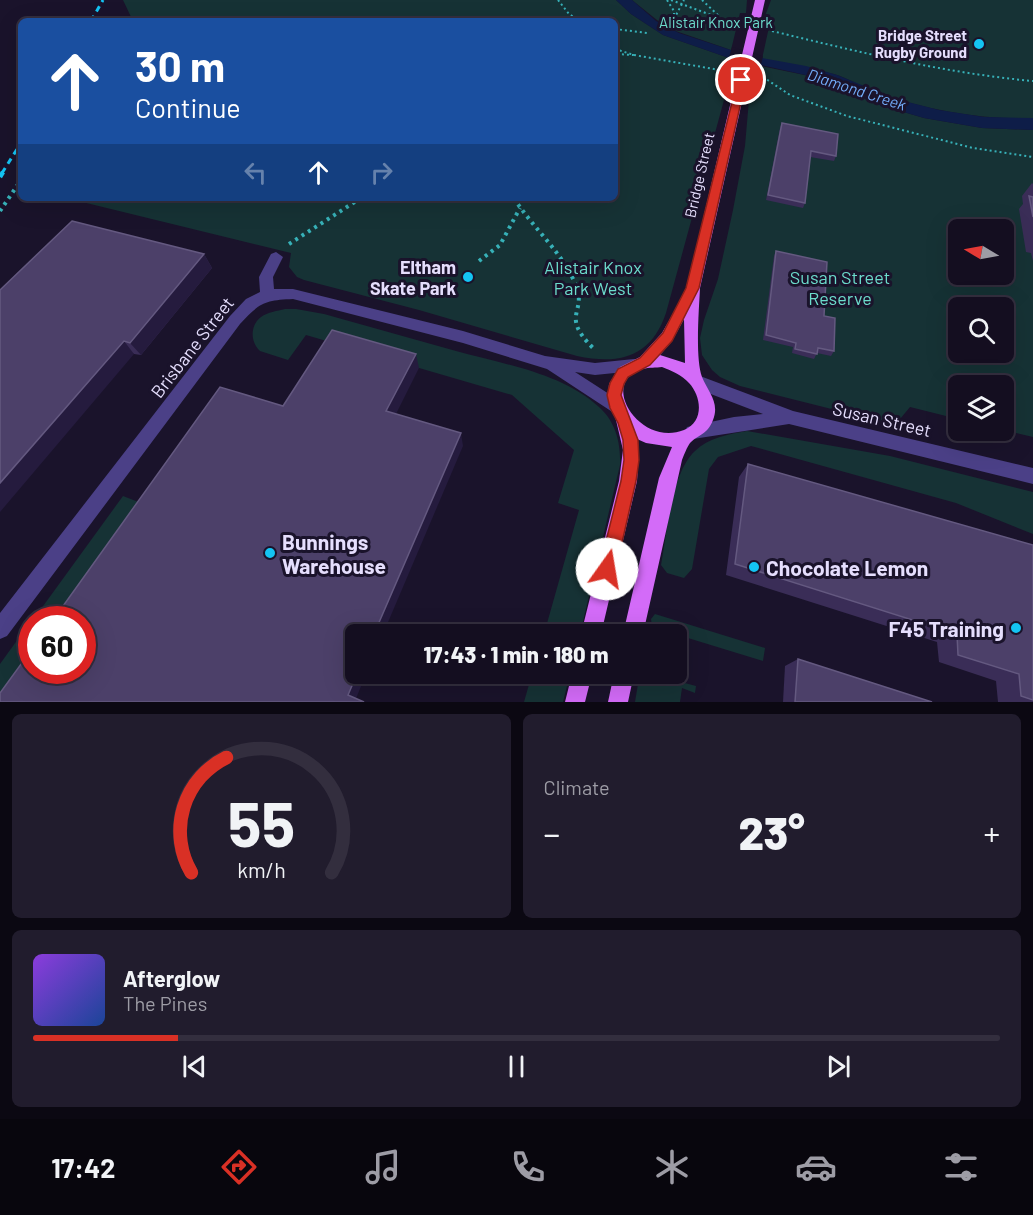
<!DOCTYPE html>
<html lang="en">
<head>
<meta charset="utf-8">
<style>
	:root { --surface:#140e20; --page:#211c2d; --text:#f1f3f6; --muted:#9d9ca5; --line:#332e3e; --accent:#d93025 }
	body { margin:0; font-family:Barlow,sans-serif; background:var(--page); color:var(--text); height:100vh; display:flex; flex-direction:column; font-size:22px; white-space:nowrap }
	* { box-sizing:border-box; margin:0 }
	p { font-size:20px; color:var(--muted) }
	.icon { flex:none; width:33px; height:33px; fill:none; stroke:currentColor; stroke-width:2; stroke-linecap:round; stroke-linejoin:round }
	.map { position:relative; height:702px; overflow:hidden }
	.side { display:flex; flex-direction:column; gap:12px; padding:12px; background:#0b0812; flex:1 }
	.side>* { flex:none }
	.hud { position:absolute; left:18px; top:18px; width:600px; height:183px; border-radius:9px; box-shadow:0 6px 24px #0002,0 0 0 2px var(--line); background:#1a4fa0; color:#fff; overflow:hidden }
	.needle { width:39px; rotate:280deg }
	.fabs { position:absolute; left:948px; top:219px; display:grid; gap:12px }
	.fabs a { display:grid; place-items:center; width:66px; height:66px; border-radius:9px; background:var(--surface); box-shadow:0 6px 24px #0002,0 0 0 2px var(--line); font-size:30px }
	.speed { position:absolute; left:18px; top:606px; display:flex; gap:12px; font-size:30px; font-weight:700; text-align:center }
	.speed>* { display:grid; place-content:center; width:78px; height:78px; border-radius:50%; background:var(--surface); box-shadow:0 6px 24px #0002,0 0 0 2px var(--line); line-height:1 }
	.speed .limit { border:9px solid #d22; background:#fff; color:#111 }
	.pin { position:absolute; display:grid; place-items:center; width:51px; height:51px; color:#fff; margin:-26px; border:3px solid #fff; border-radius:50%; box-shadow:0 2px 6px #0007 }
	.me { position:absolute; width:66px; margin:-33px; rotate:13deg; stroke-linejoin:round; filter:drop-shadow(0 0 4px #0008) }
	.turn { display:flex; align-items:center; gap:21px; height:126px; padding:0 18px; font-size:27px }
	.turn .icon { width:78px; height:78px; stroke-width:2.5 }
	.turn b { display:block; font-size:42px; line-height:51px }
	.lanes { display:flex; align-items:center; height:57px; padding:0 18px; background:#0003; justify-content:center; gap:30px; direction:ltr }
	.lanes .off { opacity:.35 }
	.big { font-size:45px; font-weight:800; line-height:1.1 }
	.side .card { flex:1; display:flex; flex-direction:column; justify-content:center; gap:9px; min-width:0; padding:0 21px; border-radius:9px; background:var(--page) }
	.side .dial { align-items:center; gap:0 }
	.dial svg { height:156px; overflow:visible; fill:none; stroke:var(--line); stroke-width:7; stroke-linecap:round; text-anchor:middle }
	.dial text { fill:var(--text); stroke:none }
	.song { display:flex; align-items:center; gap:18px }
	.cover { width:72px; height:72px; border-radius:9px; background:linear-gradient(135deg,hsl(270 70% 55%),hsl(220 70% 35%)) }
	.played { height:6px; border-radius:3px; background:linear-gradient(90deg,var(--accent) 15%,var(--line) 15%) }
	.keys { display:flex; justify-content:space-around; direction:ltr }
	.heat { display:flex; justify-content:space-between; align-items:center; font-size:33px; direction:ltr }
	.side .tiles { flex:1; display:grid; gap:12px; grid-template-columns:1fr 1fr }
	.card:last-child { grid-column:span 2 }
	.trip { position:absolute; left:345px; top:624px; width:342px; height:60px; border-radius:9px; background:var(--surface); box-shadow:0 6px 24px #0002,0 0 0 2px var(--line); font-weight:800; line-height:60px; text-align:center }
	.dock { display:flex; height:96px; justify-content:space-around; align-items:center; background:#08060d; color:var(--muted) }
	.dock .icon { width:42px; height:42px }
	.dock .current { color:var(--accent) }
	.dock b { font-size:27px; color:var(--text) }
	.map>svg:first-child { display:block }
	.green { fill:#163235; fill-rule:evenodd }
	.water { fill:#0e1d48 }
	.pier { fill:#1a132b }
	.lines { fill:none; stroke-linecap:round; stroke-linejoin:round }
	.path-far1 { stroke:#37b1b8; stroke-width:2; stroke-dasharray:2 3; stroke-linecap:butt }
	.path { stroke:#37b1b8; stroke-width:4; stroke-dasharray:3 4.5; stroke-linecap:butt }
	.minor { fill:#4b4087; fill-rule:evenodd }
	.major { fill:#d36bf8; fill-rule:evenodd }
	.rail-far1 { stroke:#14c4f3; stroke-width:3; stroke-dasharray:6 5; stroke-linecap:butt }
	.rail { stroke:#14c4f3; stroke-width:4.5; stroke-dasharray:8 7; stroke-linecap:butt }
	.wall { fill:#3a2d57 }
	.shaded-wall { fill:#251b3e }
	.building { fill:#4c4069; stroke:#645980; stroke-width:1.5 }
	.route { fill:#d93025; stroke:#8d1f18; stroke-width:1.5 }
	.poi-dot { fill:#14c4f3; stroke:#1a132b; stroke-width:2 }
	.labels { text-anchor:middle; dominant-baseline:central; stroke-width:6; stroke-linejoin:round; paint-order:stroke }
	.far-park-label { font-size:15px; fill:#6cdccc; stroke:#1a132b }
	.far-poi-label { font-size:15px; font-weight:bold; fill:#e5defd; stroke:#1a132b; text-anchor:end }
	.far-street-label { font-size:15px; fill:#e5defd; stroke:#1a132b }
	.far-water-label { font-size:16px; font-style:italic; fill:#72abf8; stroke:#1a132b }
	.poi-label { font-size:18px; font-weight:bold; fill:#e5defd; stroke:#1a132b; text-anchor:end }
	.park-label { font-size:18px; fill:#6cdccc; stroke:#1a132b }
	.street-label { font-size:18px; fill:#e5defd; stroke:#1a132b }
	.near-poi-label { font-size:21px; font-weight:bold; fill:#e5defd; stroke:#1a132b; text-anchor:start }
</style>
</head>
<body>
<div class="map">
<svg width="1033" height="702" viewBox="0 0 1033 702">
	<rect width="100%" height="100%" fill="#1a132b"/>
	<g class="green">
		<path d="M123 0H616L631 14 663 35 729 58 724 77 730 78 666 313C651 357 620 365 577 356L419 310 304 280 297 277 289 267 291 253 66 198H615V21H131L132 19Z"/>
		<path d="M632 0H747L746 13H740L731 50 667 28Z"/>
		<path d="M771 0H1033V118C981 120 929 110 880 94 865 88 850 79 834 74 810 68 786 65 762 59L771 18 765 16Z"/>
		<path d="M761 66 819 78 880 105 924 118 982 128 1033 130V437L1004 430V386H958V419L910 407 895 425 740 386 720 377 712 370 702 355 700 338 704 320 718 279 733 210 745 146 750 88 751 82 758 83ZM958 230H1004V274H958ZM958 308H1004V352H958Z"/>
		<path d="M285 309H296L324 314C368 326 412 339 456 351 503 364 562 373 599 407 616 422 621 444 620 465L580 634H544L579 510 558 503 574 450 512 395 306 335 288 360 260 351C250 342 250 325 261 317 268 312 277 311 285 309Z"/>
		<path d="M747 431 890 456 1033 492V534L956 503 751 446 718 457 709 469 692 569 684 578 667 573 661 565C667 534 671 473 695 451 708 438 729 434 747 431Z"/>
		<path d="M123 496 141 503 59 619 33 620Z"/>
		<path d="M655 614 765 648 763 661 652 627 651 619Z"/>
		<path d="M31 621V658L0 702V664Z"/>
		<path d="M532 674H570L563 702H524Z"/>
		<path d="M662 677 696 686 695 693 682 688 680 702H635L638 684Z"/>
	</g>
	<path class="water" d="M616 0H632L656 21 679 33 746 55 806 66 837 75 896 99 939 110 984 117 1033 118V130L982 128 924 118 880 105 819 78 729 58 663 35 631 14Z"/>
	<path class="pier" d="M732 47 763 56 760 69 728 61Z"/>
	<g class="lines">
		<g class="path-far1">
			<path d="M558 0 569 14 580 21"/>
			<path d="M667 0 674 11V19"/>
			<path d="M671 0 735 24"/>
			<path d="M702 0 720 17"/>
			<path d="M674 19 684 0"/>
			<path d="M615 29 647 33"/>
			<path d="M772 31C859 52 944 73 1033 81"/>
			<path d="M615 49 634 55 615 54"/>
			<path d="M634 55 725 71"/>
			<path d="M763 77 790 95 847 116 973 148 1033 157"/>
		</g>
		<g class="path">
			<path d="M514 198C532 227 560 250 574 281 590 313 558 313 593 348"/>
			<path d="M0 211 21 180"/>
			<path d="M289 244 361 198"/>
			<path d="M479 261 500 245 520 208"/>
		</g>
		<g class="minor">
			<path d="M276 252 283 257 273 277 274 289H293L463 331 545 356 595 363 634 359 639 361 642 365 639 369 634 371 595 375 575 372 623 403 625 408 623 413 617 415 547 369 463 343 293 299C265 300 259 303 240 324L7 636 0 639V613L230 316 246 299 260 292 259 277 271 254Z"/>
			<path d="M700 376 793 411 1033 468V484L789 424 693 439 687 437 685 432 687 427 734 417 763 414 695 388 692 383 695 378Z"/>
		</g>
		<g class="major">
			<path d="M755 0H765L700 288C699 309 695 358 702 377 708 392 720 402 713 420 707 435 699 434 690 443 687 447 684 455 682 460L643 634H623L659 478 672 447 646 443 637 439 639 450 637 481 601 634H581L619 481 623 450 616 420 608 398 609 384 620 367 640 357 662 333 686 291ZM684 319 685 363 660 355 672 341ZM662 367C672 371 682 375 689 383 702 397 704 422 684 430 640 448 597 381 643 369 649 367 656 368 662 367Z"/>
			<path d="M572 674H592L585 702H565Z"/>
			<path d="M614 674H634L628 702H608Z"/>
		</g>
		<g class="rail-far1">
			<path d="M91 21 103 0"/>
			<path d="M2 173 21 143"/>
		</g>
		<path class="rail" d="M0 177 3 172"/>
	</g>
	<g class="wall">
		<path d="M782 123 836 156 834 161 810 157 805 203 803 208 766 200 780 128Z"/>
		<path d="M1032 183 1033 184V261L1031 253 1026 252 1019 209 1023 204 1022 196Z"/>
		<path d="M776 251 824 316 834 351 831 356 817 353 814 359 792 353 793 347 763 340 774 256Z"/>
		<path d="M204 254 212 268 141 355 134 354 0 290Z"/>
		<path d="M748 464 1033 545V702H998L996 681 939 662 937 642 726 575 739 477Z"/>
		<path d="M798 659 932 702H783L785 666Z"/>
	</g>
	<g class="shaded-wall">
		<path d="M204 254 212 268 141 355 130 343Z"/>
		<path d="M124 341 134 354 0 512V483Z"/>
		<path d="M416 354 419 368 391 424 386 411Z"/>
		<path d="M461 433 463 446 383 634H374Z"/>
		<path d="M357 674H366L355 701 348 695Z"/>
	</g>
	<g class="building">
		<path d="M782 123 838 134 836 156 811 151 805 203 768 195Z"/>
		<path d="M1029 196 1033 197V217Z"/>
		<path d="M72 221 204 254 130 343 124 341 0 483V290Z"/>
		<path d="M776 251 827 262 824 316 835 318 834 351 818 348 817 354 795 349 796 343 766 335Z"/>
		<path d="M332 330 416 354 386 411 461 433 374 634H356V674H357L348 695 364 702H0V693L32 649V670H82V620H53L220 387 283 406Z"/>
		<path d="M748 464 1033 545V700L1021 696 1019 674 958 655 957 634 735 564Z"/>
		<path d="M798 659 932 702H795Z"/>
	</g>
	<path class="route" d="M738 78 746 80 699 288 672 341 650 365 628 377 624 384 621 395 638 440 639 460 636 481 616 569 613 575 607 577 601 575 599 569 621 481 624 460 623 440 618 423 610 408 607 395 610 383 618 369 640 358 663 333 686 288Z"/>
	<g class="poi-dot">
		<circle cx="979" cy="44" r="6"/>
		<circle cx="468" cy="277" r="6"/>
		<circle cx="270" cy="553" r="6"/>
		<circle cx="754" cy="567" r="6"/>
		<circle cx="1016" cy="628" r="6"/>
	</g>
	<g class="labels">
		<g class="far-park-label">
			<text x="716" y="22">Alistair Knox Park</text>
		</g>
		<g class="far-poi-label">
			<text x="967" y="35">Bridge Street<tspan x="967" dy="17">Rugby Ground</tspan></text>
		</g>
		<g class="far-street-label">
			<text transform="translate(699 175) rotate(-77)">Bridge Street</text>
		</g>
		<g class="far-water-label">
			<text transform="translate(857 89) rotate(18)">Diamond Creek</text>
		</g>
		<g class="poi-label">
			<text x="456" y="267">Eltham<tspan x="456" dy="21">Skate Park</tspan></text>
		</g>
		<g class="park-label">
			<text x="593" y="267">Alistair Knox<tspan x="593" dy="21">Park West</tspan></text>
			<text x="840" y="277">Susan Street<tspan x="840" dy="21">Reserve</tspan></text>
		</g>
		<g class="street-label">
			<text transform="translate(192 347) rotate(-52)">Brisbane Street</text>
			<text transform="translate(882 419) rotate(13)">Susan Street</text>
		</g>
		<g class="near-poi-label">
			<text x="282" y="541">Bunnings<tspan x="282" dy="24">Warehouse</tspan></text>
			<text x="766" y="567">Chocolate Lemon</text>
			<text x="1004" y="628" text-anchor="end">F45 Training</text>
		</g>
	</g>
</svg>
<div class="fabs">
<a><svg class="needle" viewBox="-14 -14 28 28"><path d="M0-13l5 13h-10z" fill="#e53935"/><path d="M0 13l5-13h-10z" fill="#9d9ca5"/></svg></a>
<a><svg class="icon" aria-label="search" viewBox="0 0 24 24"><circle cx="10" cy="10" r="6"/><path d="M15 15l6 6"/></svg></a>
<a><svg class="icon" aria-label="layers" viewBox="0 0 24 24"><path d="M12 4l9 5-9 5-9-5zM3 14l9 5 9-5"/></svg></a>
</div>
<div class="speed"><div class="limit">60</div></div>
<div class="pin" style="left:741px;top:80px;background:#d93025"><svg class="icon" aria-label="arrive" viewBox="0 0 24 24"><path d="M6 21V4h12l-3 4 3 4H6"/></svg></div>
<svg class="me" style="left:607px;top:569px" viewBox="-20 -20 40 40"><circle r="19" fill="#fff"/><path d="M0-13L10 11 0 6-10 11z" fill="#d93025"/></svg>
<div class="trip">17:43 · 1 min · 180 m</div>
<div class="hud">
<div class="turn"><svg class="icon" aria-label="ahead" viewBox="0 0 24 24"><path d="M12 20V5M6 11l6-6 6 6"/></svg><div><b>30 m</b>Continue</div></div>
<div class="lanes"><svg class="icon off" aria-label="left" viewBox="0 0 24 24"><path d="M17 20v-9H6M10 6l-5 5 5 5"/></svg><svg class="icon" aria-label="ahead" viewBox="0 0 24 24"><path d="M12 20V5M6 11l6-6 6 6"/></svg><svg class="icon off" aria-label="right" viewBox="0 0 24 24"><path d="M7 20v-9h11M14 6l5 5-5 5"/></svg></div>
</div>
</div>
<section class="side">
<div class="tiles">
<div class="card dial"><svg viewBox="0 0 100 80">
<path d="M14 69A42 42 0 1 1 86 69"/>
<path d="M14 69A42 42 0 0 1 32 10" stroke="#d93025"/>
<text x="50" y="56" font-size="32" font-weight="700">55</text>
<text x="50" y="72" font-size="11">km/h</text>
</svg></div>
<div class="card"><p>Climate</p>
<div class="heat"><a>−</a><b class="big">23°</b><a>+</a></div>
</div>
<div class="card">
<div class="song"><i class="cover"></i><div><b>Afterglow</b><p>The Pines</p></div></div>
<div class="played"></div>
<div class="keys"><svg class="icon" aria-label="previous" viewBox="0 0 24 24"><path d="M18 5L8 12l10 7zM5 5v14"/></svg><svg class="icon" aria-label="pause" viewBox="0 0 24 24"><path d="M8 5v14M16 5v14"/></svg><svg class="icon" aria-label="next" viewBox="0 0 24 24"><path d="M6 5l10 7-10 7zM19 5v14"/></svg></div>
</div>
</div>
</section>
<nav class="dock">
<b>17:42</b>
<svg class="icon current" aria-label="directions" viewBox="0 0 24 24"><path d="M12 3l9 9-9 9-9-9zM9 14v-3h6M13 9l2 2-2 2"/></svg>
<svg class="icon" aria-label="music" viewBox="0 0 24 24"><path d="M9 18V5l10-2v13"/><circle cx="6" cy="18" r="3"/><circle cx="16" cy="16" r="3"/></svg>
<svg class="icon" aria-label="phone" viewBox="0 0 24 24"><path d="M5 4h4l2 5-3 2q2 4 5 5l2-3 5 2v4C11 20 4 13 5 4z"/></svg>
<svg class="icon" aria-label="climate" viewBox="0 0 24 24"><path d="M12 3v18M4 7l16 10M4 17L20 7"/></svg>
<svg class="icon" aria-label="car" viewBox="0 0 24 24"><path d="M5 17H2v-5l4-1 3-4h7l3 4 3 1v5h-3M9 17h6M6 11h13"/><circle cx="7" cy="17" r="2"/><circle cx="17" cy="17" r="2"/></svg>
<svg class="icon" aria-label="filters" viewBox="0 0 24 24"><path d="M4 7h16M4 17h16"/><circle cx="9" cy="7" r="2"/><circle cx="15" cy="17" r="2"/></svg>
</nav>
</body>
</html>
